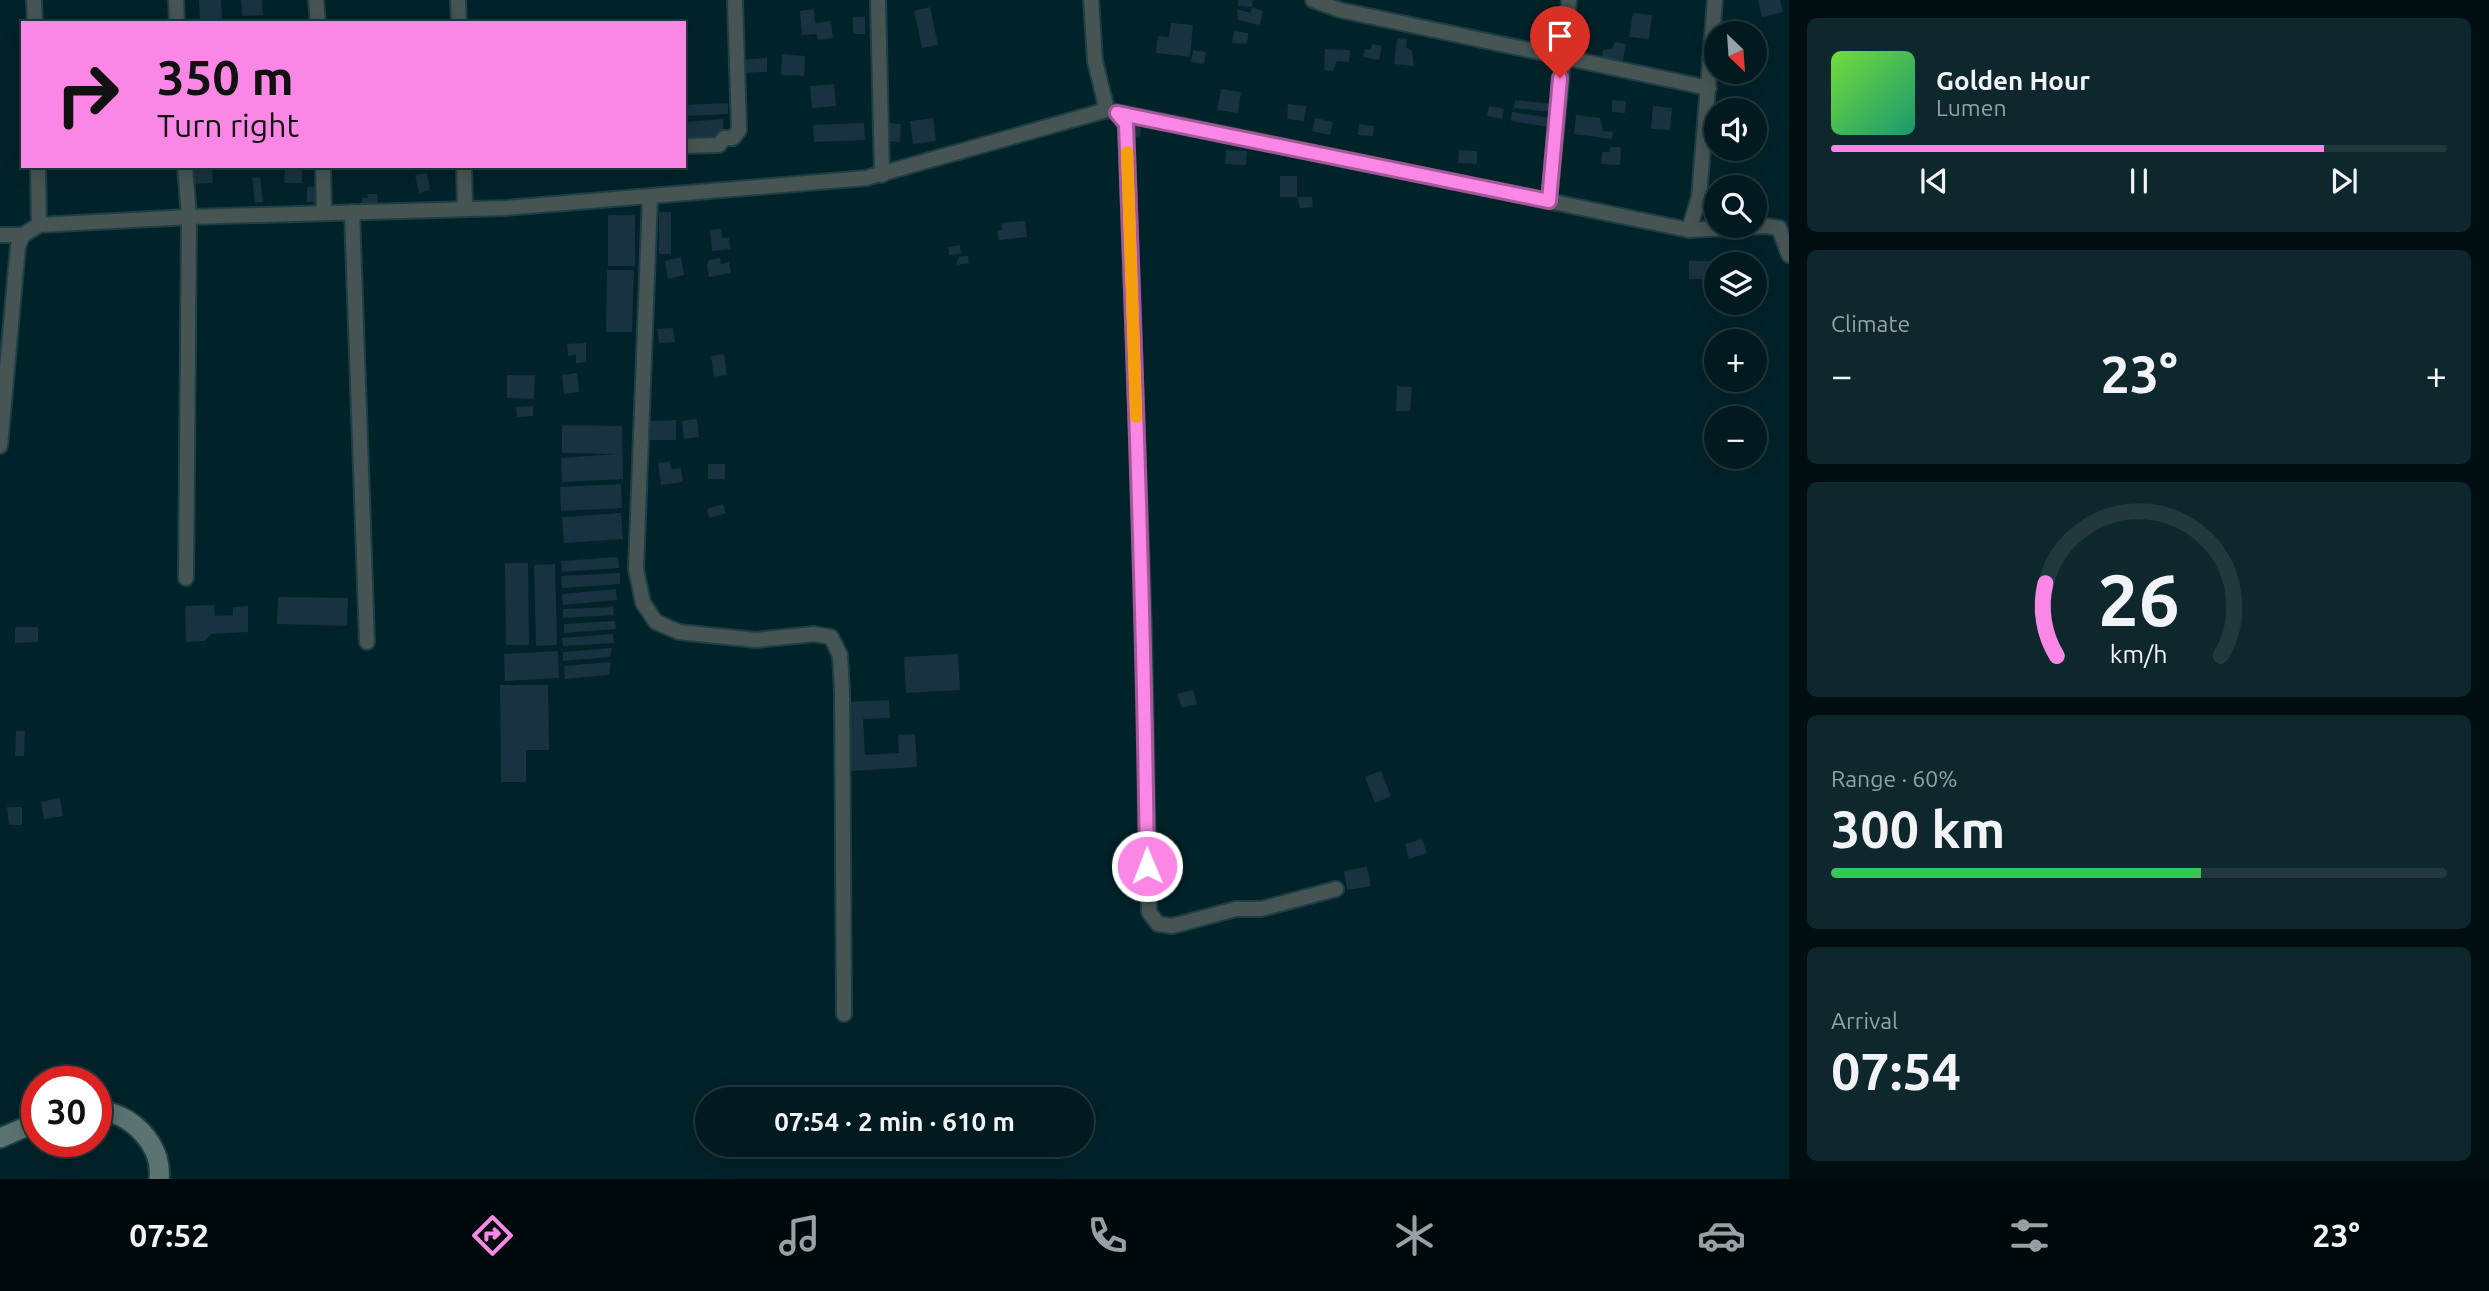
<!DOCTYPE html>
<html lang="en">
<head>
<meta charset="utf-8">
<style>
	:root { --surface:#001a1f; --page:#0e272c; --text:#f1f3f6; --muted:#95a1a4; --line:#22383d; --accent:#fa87e6 }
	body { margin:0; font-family:Ubuntu,sans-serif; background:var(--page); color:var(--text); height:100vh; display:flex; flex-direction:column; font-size:26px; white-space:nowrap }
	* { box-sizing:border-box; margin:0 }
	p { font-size:23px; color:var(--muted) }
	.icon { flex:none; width:38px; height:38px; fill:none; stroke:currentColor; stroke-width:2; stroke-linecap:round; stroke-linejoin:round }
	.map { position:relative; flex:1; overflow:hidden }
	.details { display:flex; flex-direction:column; gap:18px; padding:18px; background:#000e11; width:700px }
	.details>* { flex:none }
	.banner { position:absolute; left:21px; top:21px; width:665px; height:147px; border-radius:0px; box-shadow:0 4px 18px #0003,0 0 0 2px var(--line); background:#fa87e6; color:#111; overflow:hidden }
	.needle { width:46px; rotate:155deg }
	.buttons { position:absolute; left:1704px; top:21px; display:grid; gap:14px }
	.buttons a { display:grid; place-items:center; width:63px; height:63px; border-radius:50%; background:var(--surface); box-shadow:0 4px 18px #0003,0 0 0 2px var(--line); font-size:35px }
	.speed { position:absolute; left:21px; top:1066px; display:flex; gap:14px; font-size:35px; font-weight:700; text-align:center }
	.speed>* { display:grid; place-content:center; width:91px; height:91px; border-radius:50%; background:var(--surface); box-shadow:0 4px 18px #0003,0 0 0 2px var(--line); line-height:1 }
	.speed .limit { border:10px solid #d22; background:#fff; color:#111 }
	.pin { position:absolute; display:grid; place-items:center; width:60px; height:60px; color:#fff; margin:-72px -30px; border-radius:50% 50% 50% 0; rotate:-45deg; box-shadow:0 0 7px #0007 }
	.pin .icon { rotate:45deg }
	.me { position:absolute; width:77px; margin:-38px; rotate:359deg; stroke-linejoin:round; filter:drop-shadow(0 0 5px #0008) }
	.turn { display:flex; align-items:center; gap:24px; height:147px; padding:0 21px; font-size:32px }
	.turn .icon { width:91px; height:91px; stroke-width:2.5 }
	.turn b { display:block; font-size:49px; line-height:60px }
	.big { font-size:52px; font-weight:600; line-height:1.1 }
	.details .card { flex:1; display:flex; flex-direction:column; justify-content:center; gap:10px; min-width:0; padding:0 24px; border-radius:10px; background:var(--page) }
	.details .dial { align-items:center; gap:0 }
	.dial svg { height:182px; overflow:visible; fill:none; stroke:var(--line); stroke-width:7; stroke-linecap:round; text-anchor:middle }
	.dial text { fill:var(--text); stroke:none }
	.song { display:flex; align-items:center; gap:21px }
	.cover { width:84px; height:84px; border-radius:10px; background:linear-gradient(135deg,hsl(100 70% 55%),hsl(160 70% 35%)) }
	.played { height:7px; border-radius:4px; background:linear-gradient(90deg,var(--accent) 80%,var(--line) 80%) }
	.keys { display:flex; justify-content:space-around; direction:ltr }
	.heat { display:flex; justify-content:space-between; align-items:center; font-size:38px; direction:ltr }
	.charge { height:10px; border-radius:5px; background:linear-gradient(90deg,#34c759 60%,var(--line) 0) }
	.trip { position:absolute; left:695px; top:1087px; width:399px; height:70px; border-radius:35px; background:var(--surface); box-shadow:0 4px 18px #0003,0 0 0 2px var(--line); font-weight:600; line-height:70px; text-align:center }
	.tab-bar { display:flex; height:112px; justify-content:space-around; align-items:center; background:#000a0c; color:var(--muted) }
	.tab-bar .icon { width:49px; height:49px }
	.tab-bar .selected { color:var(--accent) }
	.tab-bar b { font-size:32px; color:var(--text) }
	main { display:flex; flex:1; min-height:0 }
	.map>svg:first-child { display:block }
	.building { fill:#193241 }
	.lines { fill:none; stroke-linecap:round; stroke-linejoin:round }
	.street-casing { stroke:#1e3e45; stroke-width:18 }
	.secondary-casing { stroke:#1e3e45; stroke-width:23 }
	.street { stroke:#465553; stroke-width:14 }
	.secondary { stroke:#5c7471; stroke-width:19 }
	.route-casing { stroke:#a25896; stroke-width:18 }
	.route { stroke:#fa87e6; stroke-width:12 }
	.slow { stroke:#f59e0b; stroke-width:12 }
</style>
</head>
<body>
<main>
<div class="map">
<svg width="1789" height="1179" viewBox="0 0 1789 1179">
	<rect width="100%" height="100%" fill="#002229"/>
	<g class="building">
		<path d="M199 0H221L222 21 200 22Z"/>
		<path d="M241 0H262L263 15 242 16Z"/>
		<path d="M1238 0H1253L1252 7 1263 11 1260 25 1238 20 1237 9 1250 13 1252 7 1238 6Z"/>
		<path d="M1758 0H1780L1783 12 1762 17Z"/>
		<path d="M930 7 938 45 922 48 914 11Z"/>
		<path d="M814 9 815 23 831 21 833 38 818 40 817 34 802 35 800 11Z"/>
		<path d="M1633 13 1652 15 1649 39 1629 37Z"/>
		<rect x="853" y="17" width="12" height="17"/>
		<path d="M1171 23 1193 25 1190 57 1156 53 1158 36 1169 37Z"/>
		<path d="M1234 31 1248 33 1247 44 1232 43Z"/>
		<path d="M1397 38 1407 39 1406 47 1412 51 1414 66 1394 64Z"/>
		<path d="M1615 42 1626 44 1622 65 1601 62 1603 50 1612 48Z"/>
		<path d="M1372 44 1382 46 1379 60 1363 57 1365 49 1371 50Z"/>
		<path d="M1325 49 1350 50 1349 62 1337 61 1333 71 1324 70Z"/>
		<path d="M1193 50 1206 52 1204 64 1191 62Z"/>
		<path d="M782 54 805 56 804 76 781 75Z"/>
		<path d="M767 58V72L742 73 741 60Z"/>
		<path d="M834 84 836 106 812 108 810 86Z"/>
		<path d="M1221 89 1241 92 1238 113 1217 110Z"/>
		<path d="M1515 100 1553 104 1552 112 1514 108Z"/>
		<path d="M1612 100 1626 101 1625 113 1612 112Z"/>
		<path d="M728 103V114L684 116V105Z"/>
		<path d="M1288 104 1306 106 1304 121 1287 119Z"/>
		<path d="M1489 106 1504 109 1502 119 1487 116Z"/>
		<path d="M1653 106 1672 108 1670 130 1651 129Z"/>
		<path d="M1512 112 1551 118 1549 127 1511 121Z"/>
		<path d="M1576 115 1600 118 1603 131 1613 132 1612 139 1574 134Z"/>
		<path d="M933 118 936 141 913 144 910 121Z"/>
		<path d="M1315 118 1333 122 1330 135 1312 131Z"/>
		<path d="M723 119 724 138 684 141V122Z"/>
		<path d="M864 123 865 140 814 142 813 125Z"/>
		<path d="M888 123 901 124 900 142 886 141Z"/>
		<path d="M1126 124 1141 125 1140 137 1131 136Z"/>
		<path d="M1359 124 1374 126 1373 136 1358 135Z"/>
		<path d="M1610 147H1621L1620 165 1601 164 1602 152H1610Z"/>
		<path d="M1226 150 1247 151 1246 165 1225 164Z"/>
		<path d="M1459 150 1477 151V164L1458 163Z"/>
		<path d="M212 167 213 183 191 184 190 169Z"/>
		<path d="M285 170H302V183H284Z"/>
		<path d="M427 173 430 190 419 193 415 175Z"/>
		<path d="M1280 176H1297V197H1312L1313 207 1300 208 1297 197H1280Z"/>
		<path d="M260 177 263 202 255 203 252 178Z"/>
		<path d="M317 186 318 202H307V187Z"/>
		<path d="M367 194H377L378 209 362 210V198H368Z"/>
		<rect x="659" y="212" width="12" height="42"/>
		<rect x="608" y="215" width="27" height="51"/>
		<path d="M1025 221 1027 237 998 240 997 231 1002 230 1001 223Z"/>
		<path d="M721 229 722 238 729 237 730 249 712 251 710 230Z"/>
		<path d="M960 245 961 254 949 255 948 247Z"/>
		<path d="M968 256 969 263 956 265 959 257Z"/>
		<path d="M681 257 684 275 668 279 665 261Z"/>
		<path d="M720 258 721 264 729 262 731 273 709 277 707 265 709 260Z"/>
		<rect x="1689" y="261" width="27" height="18"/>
		<path d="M607 270H634L632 332H606Z"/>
		<path d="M673 328 675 342 659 343 657 329Z"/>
		<path d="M586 343V362L576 363V355L568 356 567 344Z"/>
		<path d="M724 354 727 375 714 377 711 356Z"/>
		<path d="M577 373 579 392 564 394 562 375Z"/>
		<path d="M507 375H535L534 399 507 398Z"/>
		<path d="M1397 386 1412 387 1410 411H1396Z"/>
		<path d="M533 406V416L517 417 516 407Z"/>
		<path d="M697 419 699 437 684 439 682 421Z"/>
		<path d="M676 420V440H647V421Z"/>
		<path d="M562 425 622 426 623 479 562 482 561 458 617 454 562 453Z"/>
		<path d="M670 461 671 469 681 468 683 482 661 485 658 463Z"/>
		<rect x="708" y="464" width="17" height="15"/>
		<path d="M621 484 622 508 561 511 560 487Z"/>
		<path d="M723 504 726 513 709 518 707 509Z"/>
		<path d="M621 513 623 539 564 543 562 517Z"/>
		<path d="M618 557 619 568 562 572 561 561Z"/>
		<path d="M505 563H528L529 645H506Z"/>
		<path d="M555 564 557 645 536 646 534 565Z"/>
		<path d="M620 573V584L562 588 561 576Z"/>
		<path d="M616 589 617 600 563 605 562 594Z"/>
		<path d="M278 597 348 598 347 626 277 624Z"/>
		<path d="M214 605 215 616 233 615V607L248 606V632L211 634 205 641 186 642 185 606Z"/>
		<path d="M613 607 614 615 563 618V609Z"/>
		<path d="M615 621 616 629 564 633V624Z"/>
		<path d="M15 627H38V642L15 643Z"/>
		<path d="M613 634 614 643 563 646 562 638Z"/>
		<path d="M612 648 610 657 563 661V652Z"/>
		<path d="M558 651 559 678 505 681 504 654Z"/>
		<path d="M958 654 960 690 906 693 904 657Z"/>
		<path d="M611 662 609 675 565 679 564 666Z"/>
		<path d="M500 685H548L549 750H526V782H501Z"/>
		<path d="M1193 690 1197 704 1182 708 1177 694Z"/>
		<path d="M889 700 890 718 863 719 865 755 899 753 898 735 915 734 917 767 850 771 847 702Z"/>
		<path d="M16 731H25L24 756H15Z"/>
		<path d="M1381 771 1391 796 1375 803 1365 777Z"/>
		<path d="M60 798 63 816 44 819 41 802Z"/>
		<path d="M7 807H22V825H9Z"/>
		<path d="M1422 839 1427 853 1409 859 1405 844Z"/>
		<path d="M1367 867 1371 886 1347 890 1344 871Z"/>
	</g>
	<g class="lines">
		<defs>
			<g id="street">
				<path d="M34 0 35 23"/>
				<path d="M176 0 177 23"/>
				<path d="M316 0 318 23"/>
				<path d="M458 0 459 23"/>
				<path d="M878 0 882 175"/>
				<path d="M1091 0 1095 61 1107 110 1689 230 1767 226 1779 228 1789 255"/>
				<path d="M1313 0 1340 10 1709 88"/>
				<path d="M1117 113 1126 124 1144 631 1149 912 1158 924 1172 926 1236 909H1261L1336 889"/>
				<path d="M684 146 719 145 724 138H733L739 130 735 0"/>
				<path d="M38 166 39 225"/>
				<path d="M185 166 189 217 186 578"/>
				<path d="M323 166 324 213"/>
				<path d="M464 166 465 209"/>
				<path d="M650 197 636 569 643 603 656 622 679 632 756 640 814 634 831 637 840 655 842 692 844 1014"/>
				<path d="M1549 201 1569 0"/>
				<path d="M352 212 367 642"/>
				<path d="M1689 230 1699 197 1715 0"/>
				<path d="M0 235H23"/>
				<path d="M0 446 18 246 23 235 39 225 189 217 506 208 866 178 1107 110"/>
			</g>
			<g id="secondary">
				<path d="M96 1110C131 1112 163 1145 159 1179"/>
				<path d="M0 1138 37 1122"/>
			</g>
		</defs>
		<use href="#street" class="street-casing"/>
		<use href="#secondary" class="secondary-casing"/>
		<use href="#street" class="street"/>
		<use href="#secondary" class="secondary"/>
	</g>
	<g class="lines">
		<defs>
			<path id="route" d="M1147 866C1144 619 1135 371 1126 124L1117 113 1549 201 1560 78"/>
		</defs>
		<use href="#route" class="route-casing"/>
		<use href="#route" class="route"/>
		<path class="slow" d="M1127 152 1136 417"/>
	</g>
</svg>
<div class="buttons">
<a><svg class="needle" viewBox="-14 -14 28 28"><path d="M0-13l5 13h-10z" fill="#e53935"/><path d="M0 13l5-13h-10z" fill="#95a1a4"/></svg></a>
<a><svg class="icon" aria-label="sound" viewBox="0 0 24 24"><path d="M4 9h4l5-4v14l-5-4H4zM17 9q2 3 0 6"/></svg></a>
<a><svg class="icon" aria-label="search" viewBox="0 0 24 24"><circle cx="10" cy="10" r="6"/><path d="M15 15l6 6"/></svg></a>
<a><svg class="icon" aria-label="layers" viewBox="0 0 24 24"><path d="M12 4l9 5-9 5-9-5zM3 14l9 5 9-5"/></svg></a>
<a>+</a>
<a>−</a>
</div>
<div class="speed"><div class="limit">30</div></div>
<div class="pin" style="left:1560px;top:78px;background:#d93025"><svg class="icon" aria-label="arrive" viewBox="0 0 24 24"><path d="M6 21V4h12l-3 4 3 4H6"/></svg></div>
<svg class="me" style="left:1147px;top:866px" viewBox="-20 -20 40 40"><circle r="17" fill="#fa87e6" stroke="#fff" stroke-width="3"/><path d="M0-11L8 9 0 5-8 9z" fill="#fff"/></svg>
<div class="trip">07:54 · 2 min · 610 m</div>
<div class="banner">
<div class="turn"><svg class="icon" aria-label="right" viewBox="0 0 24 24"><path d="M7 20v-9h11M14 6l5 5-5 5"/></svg><div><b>350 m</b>Turn right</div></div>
</div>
</div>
<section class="details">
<div class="card">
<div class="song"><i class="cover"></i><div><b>Golden Hour</b><p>Lumen</p></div></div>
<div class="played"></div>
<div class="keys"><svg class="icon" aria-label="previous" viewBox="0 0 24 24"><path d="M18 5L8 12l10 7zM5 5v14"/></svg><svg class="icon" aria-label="pause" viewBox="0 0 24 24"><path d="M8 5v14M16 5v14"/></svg><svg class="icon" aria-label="next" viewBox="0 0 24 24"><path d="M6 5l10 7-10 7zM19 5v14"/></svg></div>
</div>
<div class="card"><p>Climate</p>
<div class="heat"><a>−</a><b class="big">23°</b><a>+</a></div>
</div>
<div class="card dial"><svg viewBox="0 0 100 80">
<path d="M14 69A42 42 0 1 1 86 69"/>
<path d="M14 69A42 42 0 0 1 9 37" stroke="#fa87e6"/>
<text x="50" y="56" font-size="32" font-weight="700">26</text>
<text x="50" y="72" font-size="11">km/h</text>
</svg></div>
<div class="card"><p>Range · 60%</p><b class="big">300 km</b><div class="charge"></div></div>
<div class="card"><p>Arrival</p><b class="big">07:54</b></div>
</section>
</main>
<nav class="tab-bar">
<b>07:52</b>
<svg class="icon selected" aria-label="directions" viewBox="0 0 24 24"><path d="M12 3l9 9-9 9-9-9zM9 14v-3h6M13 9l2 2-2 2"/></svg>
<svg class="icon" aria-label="music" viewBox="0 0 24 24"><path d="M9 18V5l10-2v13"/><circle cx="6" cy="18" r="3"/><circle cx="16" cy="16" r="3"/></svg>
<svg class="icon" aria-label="phone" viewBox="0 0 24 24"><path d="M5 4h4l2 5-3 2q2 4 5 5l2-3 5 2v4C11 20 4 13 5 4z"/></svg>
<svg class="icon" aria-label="climate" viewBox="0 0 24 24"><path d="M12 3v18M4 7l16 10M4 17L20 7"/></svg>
<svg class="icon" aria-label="car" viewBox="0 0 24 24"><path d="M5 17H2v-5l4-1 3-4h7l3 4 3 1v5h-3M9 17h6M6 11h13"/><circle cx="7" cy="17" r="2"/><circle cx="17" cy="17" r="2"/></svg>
<svg class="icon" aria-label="filters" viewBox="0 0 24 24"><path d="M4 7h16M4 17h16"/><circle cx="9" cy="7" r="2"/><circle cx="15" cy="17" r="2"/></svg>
<b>23°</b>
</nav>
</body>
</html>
